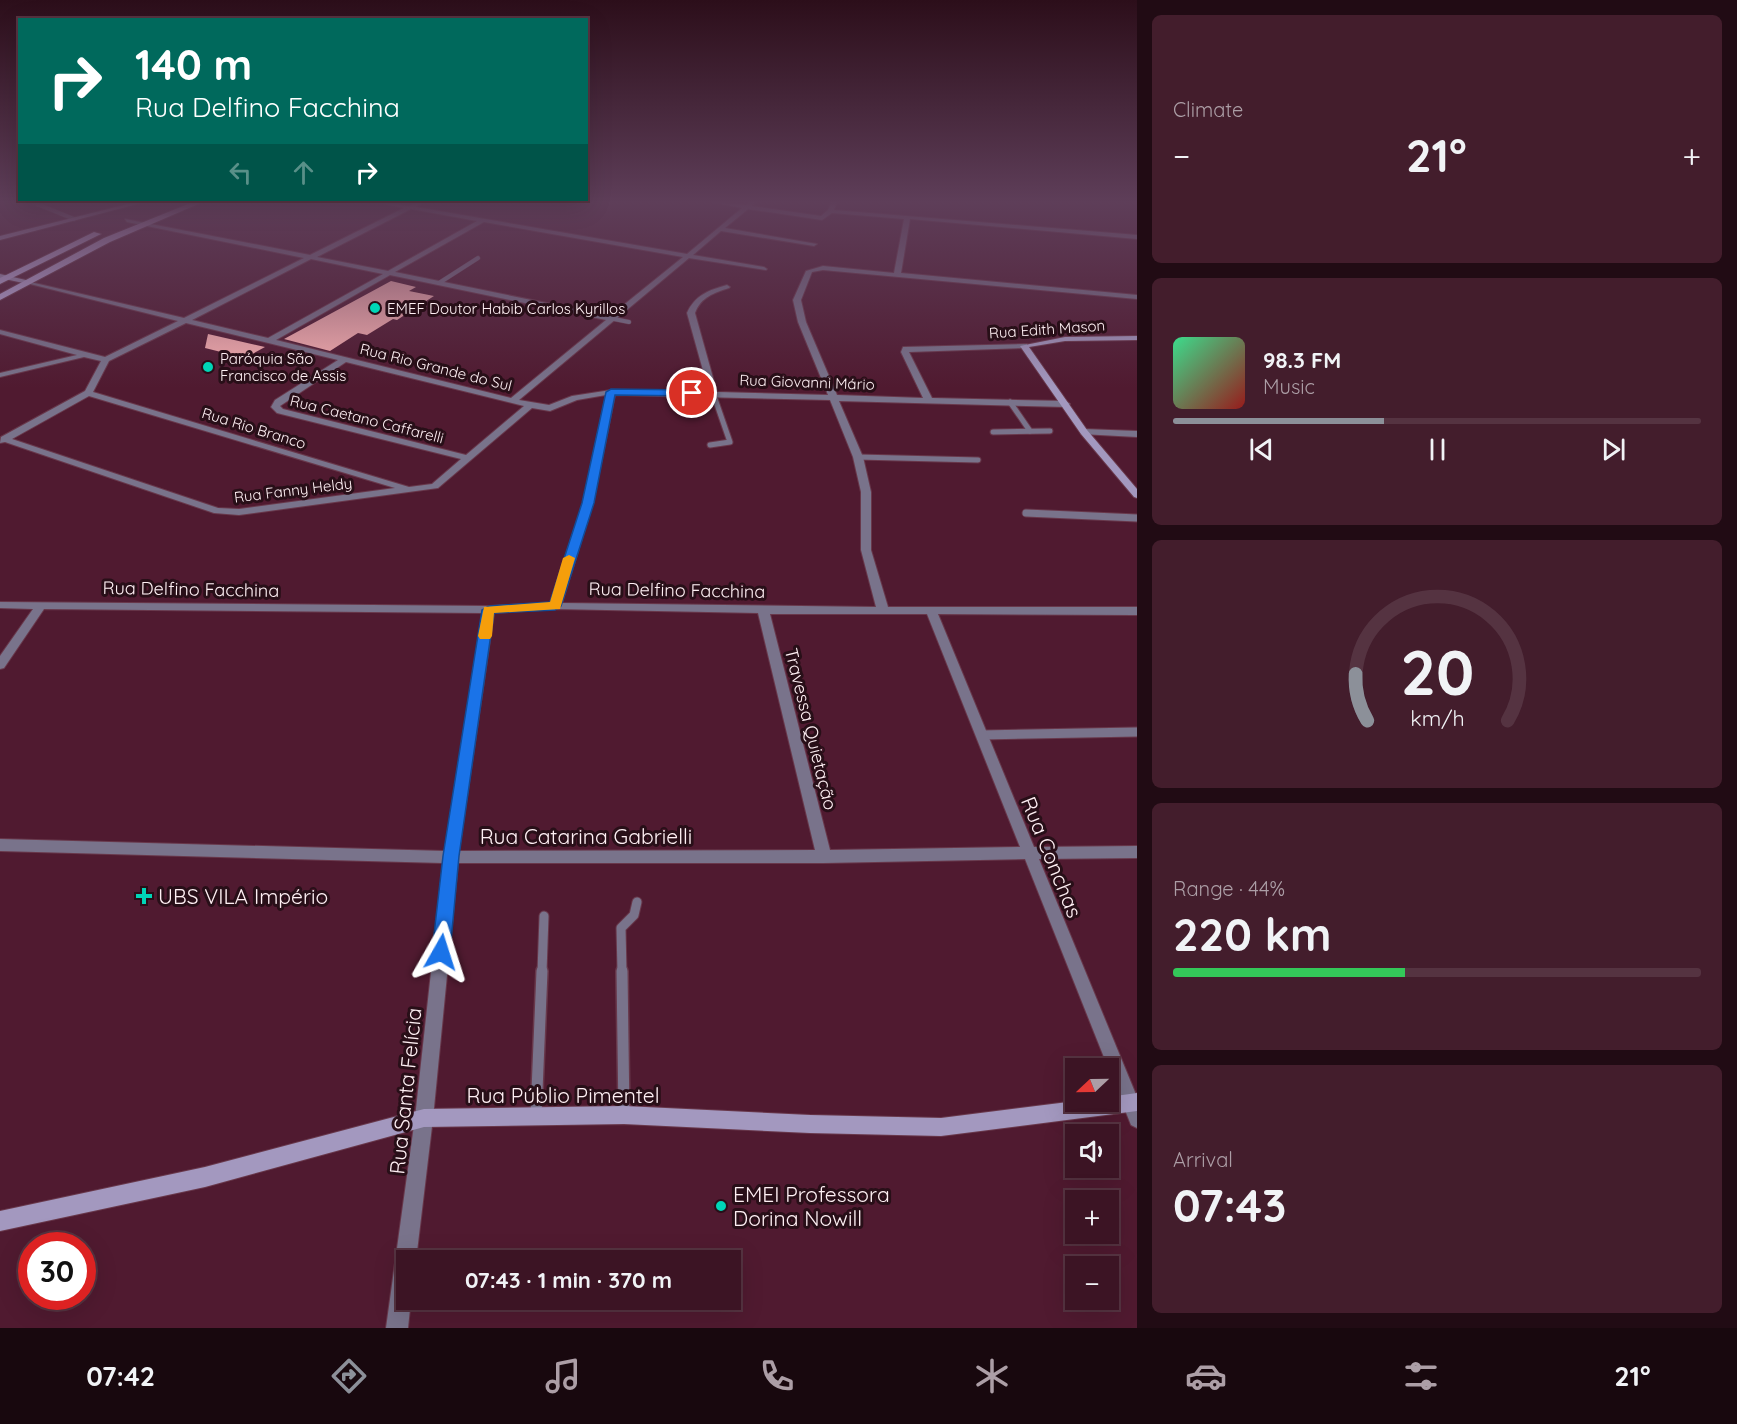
<!DOCTYPE html>
<html lang="en">
<head>
<meta charset="utf-8">
<style>
	:root { --surface:#3c1424; --page:#431d2c; --text:#f1f3f6; --muted:#ac9ea6; --line:#553341; --accent:#8c9099 }
	body { margin:0; font-family:Quicksand,sans-serif; background:var(--page); color:var(--text); height:100vh; display:flex; flex-direction:column; font-size:22px; white-space:nowrap }
	* { box-sizing:border-box; margin:0 }
	p { font-size:20px; color:var(--muted) }
	.icon { flex:none; width:33px; height:33px; fill:none; stroke:currentColor; stroke-width:2; stroke-linecap:round; stroke-linejoin:round }
	.map { position:relative; flex:1; overflow:hidden }
	.drawer { display:flex; flex-direction:column; gap:15px; padding:15px; background:#210b14; width:600px }
	.drawer>* { flex:none }
	.top-card { position:absolute; left:18px; top:18px; width:570px; height:183px; border-radius:0px; box-shadow:0 6px 24px #0002,0 0 0 2px var(--line); background:#00695c; color:#fff; overflow:hidden }
	.needle { width:39px; rotate:248deg }
	.buttons { position:absolute; left:1065px; top:1058px; display:grid; gap:12px }
	.buttons a { display:grid; place-items:center; width:54px; height:54px; border-radius:0px; background:var(--surface); box-shadow:0 6px 24px #0002,0 0 0 2px var(--line); font-size:30px }
	.speed { position:absolute; left:18px; top:1232px; display:flex; gap:12px; font-size:30px; font-weight:700; text-align:center }
	.speed>* { display:grid; place-content:center; width:78px; height:78px; border-radius:50%; background:var(--surface); box-shadow:0 6px 24px #0002,0 0 0 2px var(--line); line-height:1 }
	.speed .limit { border:9px solid #d22; background:#fff; color:#111 }
	.pin { position:absolute; display:grid; place-items:center; width:51px; height:51px; color:#fff; margin:-26px; border:3px solid #fff; border-radius:50%; box-shadow:0 2px 6px #0007 }
	.me { position:absolute; width:66px; margin:-33px; rotate:6deg; stroke-linejoin:round; filter:drop-shadow(0 0 4px #0008) }
	.turn { display:flex; align-items:center; gap:21px; height:126px; padding:0 18px; font-size:27px }
	.turn .icon { width:78px; height:78px; stroke-width:2.5 }
	.turn b { display:block; font-size:42px; line-height:51px }
	.lanes { display:flex; align-items:center; height:57px; padding:0 18px; background:#0003; justify-content:center; gap:30px; direction:ltr }
	.lanes .off { opacity:.35 }
	.big { font-size:45px; font-weight:700; line-height:1.1 }
	.drawer .card { flex:1; display:flex; flex-direction:column; justify-content:center; gap:9px; min-width:0; padding:0 21px; border-radius:9px; background:var(--page) }
	.drawer .dial { align-items:center; gap:0 }
	.dial svg { height:156px; overflow:visible; fill:none; stroke:var(--line); stroke-width:7; stroke-linecap:round; text-anchor:middle }
	.dial text { fill:var(--text); stroke:none }
	.song { display:flex; align-items:center; gap:18px }
	.cover { width:72px; height:72px; border-radius:9px; background:linear-gradient(135deg,hsl(150 70% 55%),hsl(0 70% 35%)) }
	.played { height:6px; border-radius:3px; background:linear-gradient(90deg,var(--accent) 40%,var(--line) 40%) }
	.keys { display:flex; justify-content:space-around; direction:ltr }
	.heat { display:flex; justify-content:space-between; align-items:center; font-size:33px; direction:ltr }
	.charge { height:9px; border-radius:4px; background:linear-gradient(90deg,#34c759 44%,var(--line) 0) }
	.trip { position:absolute; left:396px; top:1250px; width:345px; height:60px; border-radius:0px; background:var(--surface); box-shadow:0 6px 24px #0002,0 0 0 2px var(--line); font-weight:700; line-height:60px; text-align:center }
	.dock { display:flex; height:96px; justify-content:space-around; align-items:center; background:#18080e; color:var(--muted) }
	.dock .icon { width:42px; height:42px }
	.dock .on { color:var(--accent) }
	.dock b { font-size:27px; color:var(--text) }
	main { display:flex; flex:1; min-height:0 }
	.map>svg:first-child { display:block }
	.building { fill:#fab1b2 }
	.lines { fill:none; stroke-linecap:round; stroke-linejoin:round }
	.lane-far4-casing { stroke:#68384b; stroke-width:5 }
	.lane-far3-casing { stroke:#68384b; stroke-width:7 }
	.lane-far2-casing { stroke:#68384b; stroke-width:9 }
	.lane-far1-casing { stroke:#68384b; stroke-width:11 }
	.lane-casing { stroke:#68384b; stroke-width:14 }
	.street-casing { stroke:#68384b; stroke-width:2 }
	.secondary-casing { stroke:#68384b; stroke-width:2 }
	.primary-casing { stroke:#68384b; stroke-width:2 }
	.lane-far4 { stroke:#79738b; stroke-width:4 }
	.lane-far3 { stroke:#79738b; stroke-width:5 }
	.lane-far2 { stroke:#79738b; stroke-width:7 }
	.lane-far1 { stroke:#79738b; stroke-width:9 }
	.lane { stroke:#79738b; stroke-width:11 }
	.street { fill:#79738b; fill-rule:evenodd }
	.secondary { fill:#a398bf; fill-rule:evenodd }
	.primary { fill:#c2b4e7; fill-rule:evenodd }
	.route { fill:#1a73e8; stroke:#114b97; stroke-width:1.5 }
	.slow { fill:#f59e0b }
	.poi-dot { fill:#00d5b7; stroke:#280f18; stroke-width:2 }
	.labels { text-anchor:middle; dominant-baseline:central; stroke-width:6; stroke-linejoin:round; paint-order:stroke }
	.far-poi-label { font-size:15px; fill:#fff0f4; stroke:#280f18; text-anchor:start }
	.far-street-label { font-size:15px; fill:#fff0f4; stroke:#280f18 }
	.street-label { font-size:18px; fill:#fff0f4; stroke:#280f18 }
	.near-street-label { font-size:21px; fill:#fff0f4; stroke:#280f18 }
	.near-poi-label { font-size:21px; fill:#fff0f4; stroke:#280f18; text-anchor:start }
</style>
</head>
<body>
<main>
<div class="map">
<svg width="1137" height="1328" viewBox="0 0 1137 1328">
	<rect width="100%" height="100%" fill="#501a30"/>
	<g class="building">
		<path d="M391 281 416 287 409 291 434 296 397 320 393 319 367 335 358 333 330 351 284 339Z"/>
		<path d="M208 334 265 347 245 358 205 348Z"/>
	</g>
	<g class="lines">
		<defs>
			<g id="lane-far4">
				<path d="M32 202 74 219"/>
				<path d="M439 283 478 258"/>
				<path d="M609 318 629 322"/>
			</g>
			<g id="lane-far3">
				<path d="M1010 402 1030 431"/>
				<path d="M993 432 1050 431"/>
				<path d="M710 445 730 442 713 393"/>
				<path d="M858 457 978 460"/>
			</g>
			<path id="lane-far2" d="M1026 513 1137 518"/>
			<g id="lane-far1">
				<path d="M981 735 1137 732"/>
				<path d="M542 972 544 916"/>
				<path d="M622 972 621 928 634 915 637 902"/>
			</g>
			<g id="lane">
				<path d="M622 971 624 1115"/>
				<path d="M536 1115 542 971"/>
			</g>
			<g id="street">
				<path d="M376 202 409 206 417 202H424L416 207 687 254 742 208 712 202 746 205 750 202H756L752 206 821 216 828 210 831 202H837L834 210 1137 235V239L910 219 901 273 1137 295V299L823 270 812 272 801 300 806 322 837 395 923 398 901 352 903 347 1024 344H1027V348L909 352 932 398 1066 401 1070 404 1066 407 839 401 863 457 871 492V550L888 607H1137V615L938 614 1034 847 1137 846V858L1039 859 1137 1097V1128L1131 1125 1025 859 824 863H458L433 1118 416 1260H406V1299H411L408 1328H386L415 1118 443 863 0 851V839L445 851 483 613 44 609 4 668 0 669V656L33 609 0 608V602L489 606 550 603 583 503 606 395 577 400 550 411 532 408 438 488 239 515 214 513 5 442 0 443 1 437 85 391 101 361 84 357 0 377V373L77 355 0 334V330L105 357 178 321 26 283V281L184 318 304 258 127 222 125 219 310 255 404 208ZM411 209 477 221 388 271 317 257ZM748 209 822 220 832 213 904 219 894 273 823 266 806 271 793 300 798 322 828 395 717 392 695 313C701 297 714 293 729 288L730 287 727 285C709 290 695 295 687 313L709 392 611 390 572 396 549 405 519 400 689 258 766 270 767 269 764 267 693 255 721 231 814 246 817 244 725 228ZM484 222 683 257 610 316 395 272ZM311 259 383 274 268 338 192 320ZM390 275 606 320 511 398 276 340ZM186 323 338 360 275 400 271 407 277 413 461 459 432 484 409 487 93 392 109 361ZM346 362 524 406 466 455 283 409 280 406ZM615 395 830 400 853 457 861 492V550L876 607 562 603 593 503ZM89 396 395 488 239 509 218 508 12 439ZM555 609 758 613 815 850 459 851 494 613ZM770 614H927L1020 847 830 850Z"/>
				<path d="M1084 429 1137 431V437L1081 434V430Z"/>
			</g>
			<g id="secondary">
				<path d="M136 202H145L0 240V236Z"/>
				<path d="M0 274 30 281 31 282 28 284 0 278Z"/>
				<path d="M1137 336V340L1065 341 1029 347 1087 430 1137 489V498L1134 497 1081 434 1020 346 1065 337Z"/>
				<path d="M1137 1093V1111L941 1136 810 1133 624 1124 424 1127 205 1187 0 1231V1211L205 1167 424 1109 624 1106 810 1115 941 1118 1076 1101H1108V1097Z"/>
			</g>
			<g id="primary">
				<path d="M193 202H203L110 242 0 300V294L104 238Z"/>
				<path d="M94 232 101 234 0 284V278Z"/>
			</g>
		</defs>
		<use href="#lane-far4" class="lane-far4-casing"/>
		<use href="#lane-far3" class="lane-far3-casing"/>
		<use href="#lane-far2" class="lane-far2-casing"/>
		<use href="#lane-far1" class="lane-far1-casing"/>
		<use href="#lane" class="lane-casing"/>
		<use href="#street" class="street-casing"/>
		<use href="#secondary" class="secondary-casing"/>
		<use href="#primary" class="primary-casing"/>
		<use href="#lane-far4" class="lane-far4"/>
		<use href="#lane-far3" class="lane-far3"/>
		<use href="#lane-far2" class="lane-far2"/>
		<use href="#lane-far1" class="lane-far1"/>
		<use href="#lane" class="lane"/>
		<use href="#street" class="street"/>
		<use href="#secondary" class="secondary"/>
		<use href="#primary" class="primary"/>
	</g>
	<linearGradient id="sky" x2="0" y2="1"><stop stop-color="#2c0e1a"/><stop offset="0.52" stop-color="#5e3e59"/><stop offset="1" stop-color="#5e3e59" stop-opacity="0"/></linearGradient>
	<rect width="1137" height="388" fill="url(#sky)"/>
	<path class="route" d="M611 389 692 390 697 393 692 396 615 395 594 503 561 606 555 610 494 613 459 856 450 952 448 957 441 960 435 957 432 952 443 856 482 610 489 606 550 602 582 503 606 392Z"/>
	<path class="slow" d="M569 555 575 558 560 609 494 613 492 636 490 639H480L478 636 484 607 550 602 563 558Z"/>
	<g class="poi-dot">
		<circle cx="375" cy="308" r="6"/>
		<circle cx="208" cy="367" r="6"/>
		<path d="M141 887h6v6h6v6h-6v6h-6v-6h-6v-6h6z"/>
		<circle cx="721" cy="1206" r="6"/>
	</g>
	<g class="labels">
		<g class="far-poi-label">
			<text x="387" y="308">EMEF Doutor Habib Carlos Kyrillos</text>
			<text x="220" y="358">Paróquia São<tspan x="220" dy="17">Francisco de Assis</tspan></text>
		</g>
		<g class="far-street-label">
			<text transform="translate(1047 329) rotate(-4)">Rua Edith Mason</text>
			<text transform="translate(436 367) rotate(14)">Rua Rio Grande do Sul</text>
			<text transform="translate(807 382) rotate(2)">Rua Giovanni Mário</text>
			<text transform="translate(367 419) rotate(14)">Rua Caetano Caffarelli</text>
			<text transform="translate(254 428) rotate(17)">Rua Rio Branco</text>
			<text transform="translate(293 490) rotate(-7)">Rua Fanny Heldy</text>
		</g>
		<g class="street-label">
			<text transform="translate(191 589) rotate(1)">Rua Delfino Facchina</text>
			<text transform="translate(677 590) rotate(1)">Rua Delfino Facchina</text>
			<text transform="translate(811 729) rotate(76)">Travessa Quietação</text>
		</g>
		<g class="near-street-label">
			<text x="586" y="836">Rua Catarina Gabrielli</text>
			<text transform="translate(1052 857) rotate(68)">Rua Conchas</text>
			<text transform="translate(405 1091) rotate(-84)">Rua Santa Felícia</text>
			<text x="563" y="1095">Rua Públio Pimentel</text>
		</g>
		<g class="near-poi-label">
			<text x="158" y="896">UBS VILA Império</text>
			<text x="733" y="1194">EMEI Professora<tspan x="733" dy="24">Dorina Nowill</tspan></text>
		</g>
	</g>
</svg>
<div class="buttons">
<a><svg class="needle" viewBox="-14 -14 28 28"><path d="M0-13l5 13h-10z" fill="#e53935"/><path d="M0 13l5-13h-10z" fill="#ac9ea6"/></svg></a>
<a><svg class="icon" aria-label="sound" viewBox="0 0 24 24"><path d="M4 9h4l5-4v14l-5-4H4zM17 9q2 3 0 6"/></svg></a>
<a>+</a>
<a>−</a>
</div>
<div class="speed"><div class="limit">30</div></div>
<div class="pin" style="left:692px;top:393px;background:#d93025"><svg class="icon" aria-label="arrive" viewBox="0 0 24 24"><path d="M6 21V4h12l-3 4 3 4H6"/></svg></div>
<svg class="me" style="left:441px;top:952px" viewBox="-20 -20 40 40"><path d="M0-17L14 15 0 8-14 15z" fill="#1a73e8" stroke="#fff" stroke-width="4"/></svg>
<div class="trip">07:43 · 1 min · 370 m</div>
<div class="top-card">
<div class="turn"><svg class="icon" aria-label="right" viewBox="0 0 24 24"><path d="M7 20v-9h11M14 6l5 5-5 5"/></svg><div><b>140 m</b>Rua Delfino Facchina</div></div>
<div class="lanes"><svg class="icon off" aria-label="left" viewBox="0 0 24 24"><path d="M17 20v-9H6M10 6l-5 5 5 5"/></svg><svg class="icon off" aria-label="ahead" viewBox="0 0 24 24"><path d="M12 20V5M6 11l6-6 6 6"/></svg><svg class="icon" aria-label="right" viewBox="0 0 24 24"><path d="M7 20v-9h11M14 6l5 5-5 5"/></svg></div>
</div>
</div>
<section class="drawer">
<div class="card"><p>Climate</p>
<div class="heat"><a>−</a><b class="big">21°</b><a>+</a></div>
</div>
<div class="card">
<div class="song"><i class="cover"></i><div><b>98.3 FM</b><p>Music</p></div></div>
<div class="played"></div>
<div class="keys"><svg class="icon" aria-label="previous" viewBox="0 0 24 24"><path d="M18 5L8 12l10 7zM5 5v14"/></svg><svg class="icon" aria-label="pause" viewBox="0 0 24 24"><path d="M8 5v14M16 5v14"/></svg><svg class="icon" aria-label="next" viewBox="0 0 24 24"><path d="M6 5l10 7-10 7zM19 5v14"/></svg></div>
</div>
<div class="card dial"><svg viewBox="0 0 100 80">
<path d="M14 69A42 42 0 1 1 86 69"/>
<path d="M14 69A42 42 0 0 1 8 45" stroke="#8c9099"/>
<text x="50" y="56" font-size="32" font-weight="700">20</text>
<text x="50" y="72" font-size="11">km/h</text>
</svg></div>
<div class="card"><p>Range · 44%</p><b class="big">220 km</b><div class="charge"></div></div>
<div class="card"><p>Arrival</p><b class="big">07:43</b></div>
</section>
</main>
<nav class="dock">
<b>07:42</b>
<svg class="icon on" aria-label="directions" viewBox="0 0 24 24"><path d="M12 3l9 9-9 9-9-9zM9 14v-3h6M13 9l2 2-2 2"/></svg>
<svg class="icon" aria-label="music" viewBox="0 0 24 24"><path d="M9 18V5l10-2v13"/><circle cx="6" cy="18" r="3"/><circle cx="16" cy="16" r="3"/></svg>
<svg class="icon" aria-label="phone" viewBox="0 0 24 24"><path d="M5 4h4l2 5-3 2q2 4 5 5l2-3 5 2v4C11 20 4 13 5 4z"/></svg>
<svg class="icon" aria-label="climate" viewBox="0 0 24 24"><path d="M12 3v18M4 7l16 10M4 17L20 7"/></svg>
<svg class="icon" aria-label="car" viewBox="0 0 24 24"><path d="M5 17H2v-5l4-1 3-4h7l3 4 3 1v5h-3M9 17h6M6 11h13"/><circle cx="7" cy="17" r="2"/><circle cx="17" cy="17" r="2"/></svg>
<svg class="icon" aria-label="filters" viewBox="0 0 24 24"><path d="M4 7h16M4 17h16"/><circle cx="9" cy="7" r="2"/><circle cx="15" cy="17" r="2"/></svg>
<b>21°</b>
</nav>
</body>
</html>
